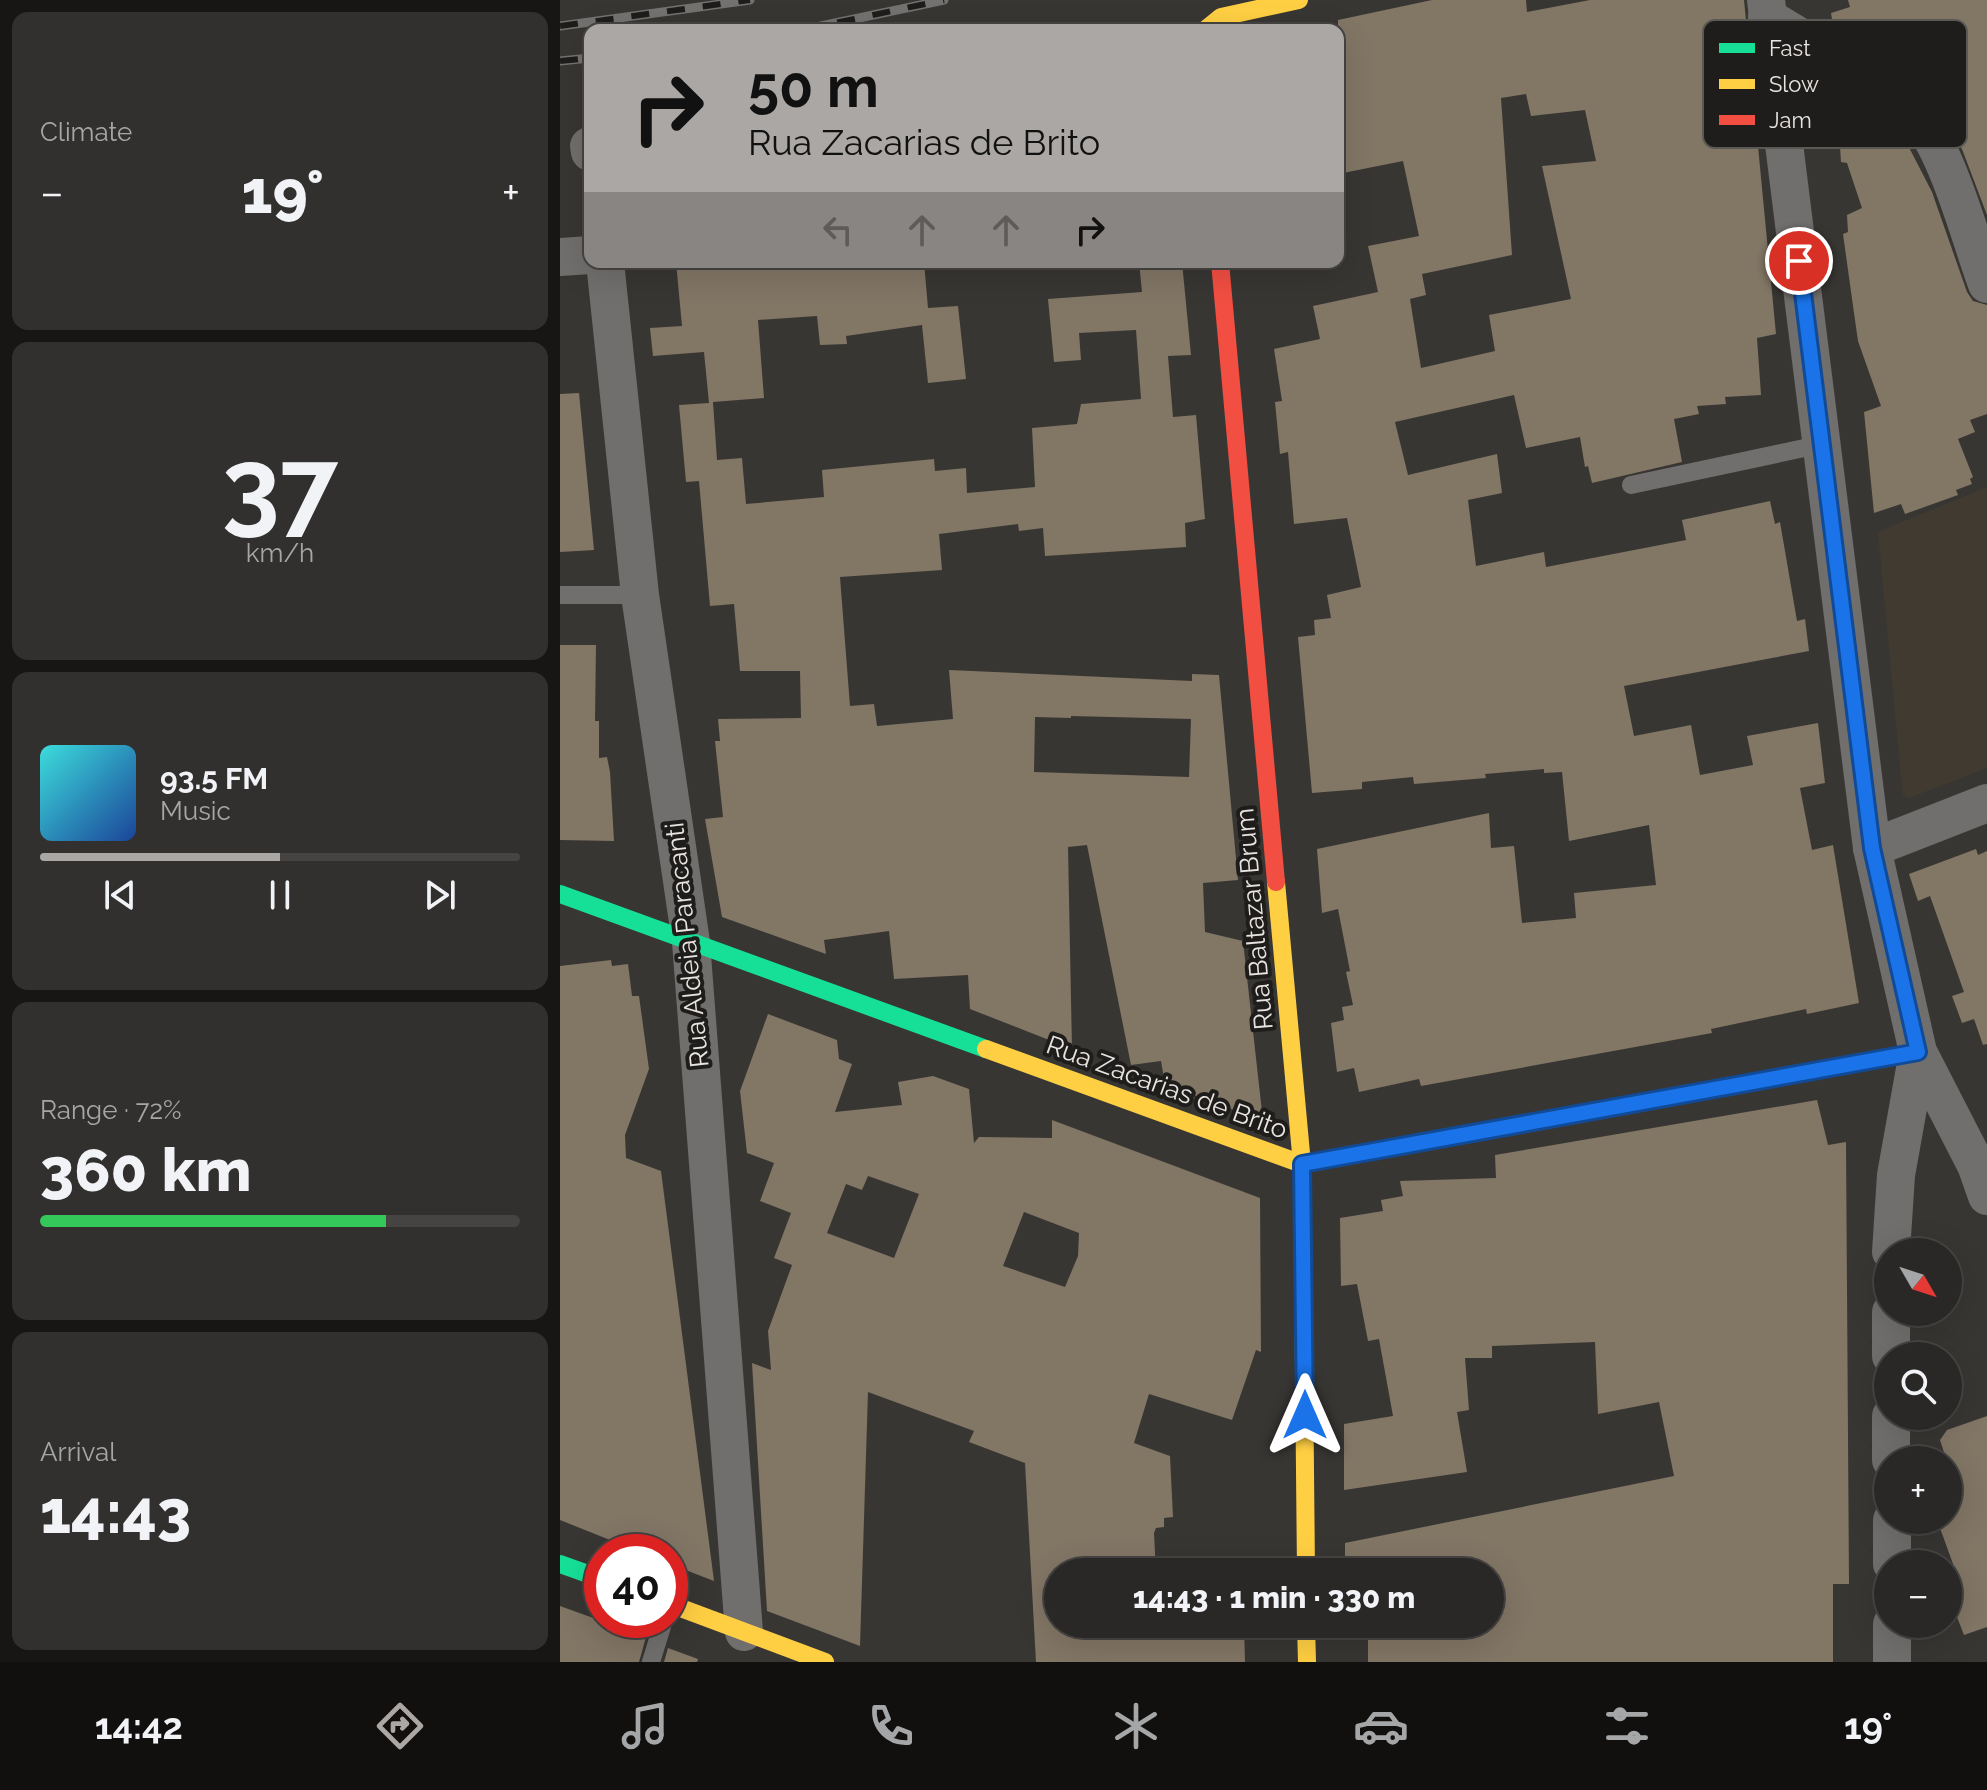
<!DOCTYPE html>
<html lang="en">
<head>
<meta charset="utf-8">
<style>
	:root { --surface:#2a2826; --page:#32302e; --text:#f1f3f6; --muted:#a5a6a7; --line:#464443; --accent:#aaa7a4 }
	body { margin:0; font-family:Raleway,sans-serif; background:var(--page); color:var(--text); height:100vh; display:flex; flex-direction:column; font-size:30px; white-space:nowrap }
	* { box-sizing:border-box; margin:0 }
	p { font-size:26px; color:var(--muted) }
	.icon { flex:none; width:44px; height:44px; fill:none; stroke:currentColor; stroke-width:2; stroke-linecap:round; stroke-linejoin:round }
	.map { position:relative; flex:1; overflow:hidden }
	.drawer { display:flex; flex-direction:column; gap:12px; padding:12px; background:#171615; width:560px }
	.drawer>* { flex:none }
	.banner { position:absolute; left:24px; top:24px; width:760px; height:244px; border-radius:16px; box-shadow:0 8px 32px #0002,0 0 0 2px var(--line); background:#aaa7a4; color:#111; overflow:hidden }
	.needle { width:52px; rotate:129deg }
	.controls { position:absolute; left:1314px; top:1238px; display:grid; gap:16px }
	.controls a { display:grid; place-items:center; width:88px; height:88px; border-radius:50%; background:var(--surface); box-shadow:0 8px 32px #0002,0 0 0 2px var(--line); font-size:40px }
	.speed { position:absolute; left:24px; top:1534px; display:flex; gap:16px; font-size:40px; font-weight:700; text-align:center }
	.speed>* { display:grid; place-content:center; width:104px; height:104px; border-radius:50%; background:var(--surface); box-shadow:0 8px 32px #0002,0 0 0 2px var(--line); line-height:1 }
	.speed .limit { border:12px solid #d22; background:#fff; color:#111 }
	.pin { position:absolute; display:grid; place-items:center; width:68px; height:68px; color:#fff; margin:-34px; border:4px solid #fff; border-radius:50%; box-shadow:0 2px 8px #0007 }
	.me { position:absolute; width:88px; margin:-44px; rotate:0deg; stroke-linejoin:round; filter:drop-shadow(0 0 6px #0008) }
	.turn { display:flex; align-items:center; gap:28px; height:168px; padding:0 32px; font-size:36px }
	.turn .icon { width:104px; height:104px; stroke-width:2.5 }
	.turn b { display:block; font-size:56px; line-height:68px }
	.lanes { display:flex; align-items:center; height:76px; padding:0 32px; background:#0003; justify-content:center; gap:40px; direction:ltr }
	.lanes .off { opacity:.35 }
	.big { font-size:60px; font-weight:800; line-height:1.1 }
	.drawer .widget { flex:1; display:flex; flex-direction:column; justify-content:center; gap:12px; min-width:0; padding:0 28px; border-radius:16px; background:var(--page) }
	.drawer .dial { align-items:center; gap:0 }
	.dial b { font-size:104px; line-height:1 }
	.song { display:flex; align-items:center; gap:24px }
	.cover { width:96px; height:96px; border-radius:12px; background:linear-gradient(135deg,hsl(180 70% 55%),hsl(220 70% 35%)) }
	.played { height:8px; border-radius:4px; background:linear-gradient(90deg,var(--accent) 50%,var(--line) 50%) }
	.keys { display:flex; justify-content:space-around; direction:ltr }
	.heat { display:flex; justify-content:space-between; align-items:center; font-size:44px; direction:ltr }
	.charge { height:12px; border-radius:6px; background:linear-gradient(90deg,#34c759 72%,var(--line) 0) }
	.trip { position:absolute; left:484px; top:1558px; width:460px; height:80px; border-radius:40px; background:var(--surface); box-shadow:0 8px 32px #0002,0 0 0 2px var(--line); font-weight:800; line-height:80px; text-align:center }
	.tab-bar { display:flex; height:128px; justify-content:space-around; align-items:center; background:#11100f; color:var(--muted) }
	.tab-bar .icon { width:56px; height:56px }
	.tab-bar .on { color:var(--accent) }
	.tab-bar b { font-size:36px; color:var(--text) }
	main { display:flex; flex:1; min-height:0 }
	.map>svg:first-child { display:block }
	.built { fill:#413a30 }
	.building { fill:#827665; fill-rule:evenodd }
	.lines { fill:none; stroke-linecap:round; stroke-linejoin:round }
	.lane { stroke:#706f6e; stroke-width:18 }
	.street { stroke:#706f6e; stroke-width:38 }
	.fast { stroke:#16e098; stroke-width:18 }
	.slow { stroke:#ffcf43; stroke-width:18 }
	.jam { stroke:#f24e42; stroke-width:18 }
	.rail-casing { stroke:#747271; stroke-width:9 }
	.rail { stroke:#1f1d1b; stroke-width:6; stroke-dasharray:18; stroke-linecap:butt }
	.route-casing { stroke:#114b97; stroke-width:20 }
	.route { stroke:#1a73e8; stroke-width:14 }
	.labels { text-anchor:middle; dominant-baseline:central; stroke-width:8; stroke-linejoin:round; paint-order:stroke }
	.street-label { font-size:26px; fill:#e7e4e1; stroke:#1f1d1b }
	.key { fill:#1f1d1b; stroke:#5b5956; stroke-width:2 }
	.key-label { font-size:22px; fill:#e7e4e1 }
</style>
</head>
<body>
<main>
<section class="drawer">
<div class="widget"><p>Climate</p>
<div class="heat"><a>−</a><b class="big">19°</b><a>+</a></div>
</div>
<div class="widget dial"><b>37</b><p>km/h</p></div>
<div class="widget">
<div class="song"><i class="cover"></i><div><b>93.5 FM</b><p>Music</p></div></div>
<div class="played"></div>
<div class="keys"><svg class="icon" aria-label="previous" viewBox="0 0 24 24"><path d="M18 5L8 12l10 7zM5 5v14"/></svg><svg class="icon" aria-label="pause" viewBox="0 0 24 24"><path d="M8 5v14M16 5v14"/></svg><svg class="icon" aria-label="next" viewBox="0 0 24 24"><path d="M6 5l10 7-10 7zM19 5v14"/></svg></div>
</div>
<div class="widget"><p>Range · 72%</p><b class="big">360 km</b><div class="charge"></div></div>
<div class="widget"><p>Arrival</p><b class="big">14:43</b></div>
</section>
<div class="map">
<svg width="1427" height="1662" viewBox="0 0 1427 1662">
	<rect width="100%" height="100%" fill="#383633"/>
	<path class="built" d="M1427 487V768L1349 798 1343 795 1342 787 1318 532Z"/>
	<g class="building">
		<path d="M872 0H966L967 12 1030 0H1184L1216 334 1197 338 1201 395 1165 397 1166 404 1137 406 1139 414 1114 419 1122 462 1032 483 1028 466 1025 467 1020 437 966 448 954 395 835 422 848 475 937 454 942 493 908 500 916 566 984 552 986 567 1126 540 1122 520 1210 501 1215 524 1220 522 1237 621 1245 619 1249 651 1064 686 1074 736 1131 725 1140 775 1193 765 1187 736 1258 723 1265 783 1240 788 1252 850 1273 845 1299 1003 1247 1014 1246 1009 1151 1029 1152 1033 861 1086 859 1079 799 1092 794 1068 777 1072 771 1023 784 1020 782 1007 793 1005 786 972 790 971 778 909 762 913 757 849 929 813 931 848 954 846 962 923 1016 918 1014 893 1096 885 1089 825 1009 841 1002 772 984 773V769L925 774 926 778 854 784 853 777 802 782V789L752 793 738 637 755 635 754 620 771 618 767 595 801 587 787 518 734 524 728 452 720 454 715 402 722 401 714 349 760 339 753 306 818 292 808 246 859 236 843 161 778 174V20ZM966 94 971 116 1025 110 1036 161 982 166 1011 299 929 315 935 351 861 368 850 299 866 295 862 274 952 255 941 98Z"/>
		<path d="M1288 0H1427V215L1402 149 1372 99 1351 78 1274 31 1271 13 1290 7Z"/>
		<path d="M1276 84 1326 114 1339 128 1372 192 1407 292 1413 301 1427 305V414L1410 420 1415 432 1398 439 1413 477 1410 479 1412 484 1396 490 1398 495 1345 514 1341 504 1314 513 1304 412 1321 406 1298 341 1294 313 1283 234 1288 232 1287 215 1302 208 1287 163 1281 162Z"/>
		<path d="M116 262H364L368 308 398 306 406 379 368 383 362 325 286 336 287 344 260 345 257 316 198 320 204 398 153 402 157 460 182 458 186 504 264 497 262 470 374 459 375 471 406 468 407 493 475 487 472 428 517 424 521 404 581 399 576 330 519 333 521 360 494 362 488 299 582 292 579 262H622L631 355 608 356 613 417 636 415 645 519 625 523 626 547 485 556 483 528 459 531 458 524 379 534 382 570 280 577 290 706 314 704 317 726 393 719 389 670 632 681V674L659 675 678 880 643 883 645 932 683 941 703 1121 605 1084 601 1061 571 1065 527 845 508 847 512 1049 410 1009 408 975 334 979 329 931 264 940 266 954 162 917 145 819 163 817 155 741H160L158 719 241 718 240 671H180L174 604 150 606 139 481 126 482 119 405 149 403 144 352 93 356 90 328 122 326ZM511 716 631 719 629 777 474 772 475 717 511 718Z"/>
		<path d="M19 393 34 550 0 552V394Z"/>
		<path d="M0 645H36L35 721H39V758L47 757 50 772 54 841 0 840Z"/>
		<path d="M1416 849 1418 855 1427 851V1044L1423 1045 1414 1019 1402 1023 1392 996 1404 992 1370 896 1358 901 1349 874Z"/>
		<path d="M51 960 52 966 68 964 72 996H79L89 1069 65 1135 66 1158 101 1171 154 1581 110 1564V1552H80L0 1520V966Z"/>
		<path d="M208 1014 277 1040 279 1059 292 1064 275 1112 342 1105 338 1082 373 1076 409 1089 414 1143 419 1137 492 1138V1120L700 1198 701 1352 696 1350 672 1420 589 1394 574 1443 610 1456 613 1517 604 1518V1527L596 1528 594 1533 596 1572H498V1624H684L685 1662H476L465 1463 409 1442 414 1431 308 1392 300 1646 207 1611 192 1363 211 1370 208 1331 232 1265 214 1258 231 1213 200 1201 214 1163 187 1153 180 1091ZM308 1176 359 1194 334 1258 267 1233 286 1184 302 1190ZM464 1212 519 1233 518 1256 505 1287 443 1266Z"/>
		<path d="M1257 1100 1268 1145 1286 1142 1289 1584H1273V1662H808V1624H930V1572H785V1543L1114 1476 1099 1402 1038 1414 1035 1342 932 1346V1358H905L909 1410 897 1412 907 1472 784 1490V1424L833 1416 819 1339 808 1341 797 1284 781 1286 780 1218 823 1211 821 1200 843 1196 840 1181 936 1178 935 1155Z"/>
		<path d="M1427 1416V1627L1404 1635 1388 1594 1397 1575 1380 1528 1388 1521V1491L1394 1483 1380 1440 1387 1430Z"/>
		<path d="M0 1606 86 1637 79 1662H0Z"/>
		<path d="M108 1648 138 1659 137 1662H104Z"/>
	</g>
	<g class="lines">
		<g class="lane">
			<path d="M1071 485 1263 444"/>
			<path d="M0 595H80"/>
			<path d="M91 1662 104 1620"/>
		</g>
		<g class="street">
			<path d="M1206 0 1312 848 1358 1052 1416 1165 1427 1196"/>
			<path d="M1207 17 1340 97C1386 136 1406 228 1427 284"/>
			<path d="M29 146 30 152"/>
			<path d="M0 257 30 255"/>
			<path d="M45 262 80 595 131 942 184 1632"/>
			<path d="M1312 848 1427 803"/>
			<path d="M1331 1252 1336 1175 1358 1052"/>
			<path d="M1331 1312V1356"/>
			<path d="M1331 1416V1460"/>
			<path d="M1332 1520V1564"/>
			<path d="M1332 1624V1662"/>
		</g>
		<g class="fast">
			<path d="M0 894 426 1049"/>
			<path d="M0 1564 42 1579"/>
		</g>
		<g class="slow">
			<path d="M645 30 661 17 739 0"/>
			<path d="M716 882 742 1164 746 1572"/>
			<path d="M426 1049 742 1164 943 1128"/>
			<path d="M110 1604 265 1662"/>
			<path d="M746 1624 747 1662"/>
		</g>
		<g class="jam">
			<path d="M660 262 716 882"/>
			<path d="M943 1128 1358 1052"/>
		</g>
		<defs>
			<g id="rail">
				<path d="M0 26 190 0"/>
				<path d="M242 30 384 0"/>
				<path d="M0 61 30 58"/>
			</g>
		</defs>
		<use href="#rail" class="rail-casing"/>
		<use href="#rail" class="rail"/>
	</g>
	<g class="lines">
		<defs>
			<path id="route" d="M745 1415 742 1164 1358 1052 1312 848 1239 261"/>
		</defs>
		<use href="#route" class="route-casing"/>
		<use href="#route" class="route"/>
	</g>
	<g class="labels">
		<g class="street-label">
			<text transform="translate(694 919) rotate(-95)">Rua Baltazar Brum</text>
			<text transform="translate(127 945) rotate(-96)">Rua Aldeia Paracanti</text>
			<text transform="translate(607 1087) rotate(20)">Rua Zacarias de Brito</text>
		</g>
	</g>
	<rect x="1143" y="20" width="264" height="128" rx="12" class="key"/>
	<rect x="1159" y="43" width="36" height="10" fill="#16e098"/>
	<rect x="1159" y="79" width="36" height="10" fill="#ffcf43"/>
	<rect x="1159" y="115" width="36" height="10" fill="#f24e42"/>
	<g class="key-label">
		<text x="1209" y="56">Fast</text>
		<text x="1209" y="92">Slow</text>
		<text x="1209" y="128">Jam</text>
	</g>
</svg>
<div class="controls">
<a><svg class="needle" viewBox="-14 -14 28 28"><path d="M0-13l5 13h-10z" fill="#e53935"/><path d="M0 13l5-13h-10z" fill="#a5a6a7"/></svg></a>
<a><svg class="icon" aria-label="search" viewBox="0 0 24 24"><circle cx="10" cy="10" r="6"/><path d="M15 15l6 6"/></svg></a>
<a>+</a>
<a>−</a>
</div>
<div class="speed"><div class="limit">40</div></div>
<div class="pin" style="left:1239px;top:261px;background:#d93025"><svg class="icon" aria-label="arrive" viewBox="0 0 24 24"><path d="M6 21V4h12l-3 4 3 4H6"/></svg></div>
<svg class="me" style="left:745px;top:1415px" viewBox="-20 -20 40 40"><path d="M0-17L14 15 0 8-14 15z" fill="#1a73e8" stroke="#fff" stroke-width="4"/></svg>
<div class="trip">14:43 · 1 min · 330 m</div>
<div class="banner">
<div class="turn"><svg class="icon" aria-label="right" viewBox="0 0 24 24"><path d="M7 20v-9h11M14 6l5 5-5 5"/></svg><div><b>50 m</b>Rua Zacarias de Brito</div></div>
<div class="lanes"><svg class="icon off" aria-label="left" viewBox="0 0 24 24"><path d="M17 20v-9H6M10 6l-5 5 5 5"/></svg><svg class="icon off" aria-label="ahead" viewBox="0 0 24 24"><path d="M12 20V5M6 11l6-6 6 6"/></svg><svg class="icon off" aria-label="ahead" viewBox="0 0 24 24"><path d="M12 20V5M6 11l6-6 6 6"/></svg><svg class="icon" aria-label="right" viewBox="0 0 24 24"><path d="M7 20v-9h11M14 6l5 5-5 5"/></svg></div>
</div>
</div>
</main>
<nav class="tab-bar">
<b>14:42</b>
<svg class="icon on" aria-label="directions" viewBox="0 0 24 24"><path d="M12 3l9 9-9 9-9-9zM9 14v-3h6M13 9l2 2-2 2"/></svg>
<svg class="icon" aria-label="music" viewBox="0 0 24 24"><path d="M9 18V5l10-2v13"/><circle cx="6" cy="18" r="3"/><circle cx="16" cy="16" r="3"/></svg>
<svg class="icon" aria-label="phone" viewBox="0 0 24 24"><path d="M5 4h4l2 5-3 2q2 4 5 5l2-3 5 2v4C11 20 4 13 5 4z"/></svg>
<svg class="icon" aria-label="climate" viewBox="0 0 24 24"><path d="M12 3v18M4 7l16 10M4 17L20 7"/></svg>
<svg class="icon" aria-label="car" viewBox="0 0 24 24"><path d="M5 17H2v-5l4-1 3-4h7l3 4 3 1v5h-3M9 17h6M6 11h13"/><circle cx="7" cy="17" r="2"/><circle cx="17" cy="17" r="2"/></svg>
<svg class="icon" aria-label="filters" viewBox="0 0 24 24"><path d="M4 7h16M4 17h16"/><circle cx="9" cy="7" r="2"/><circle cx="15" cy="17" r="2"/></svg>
<b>19°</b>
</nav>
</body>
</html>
